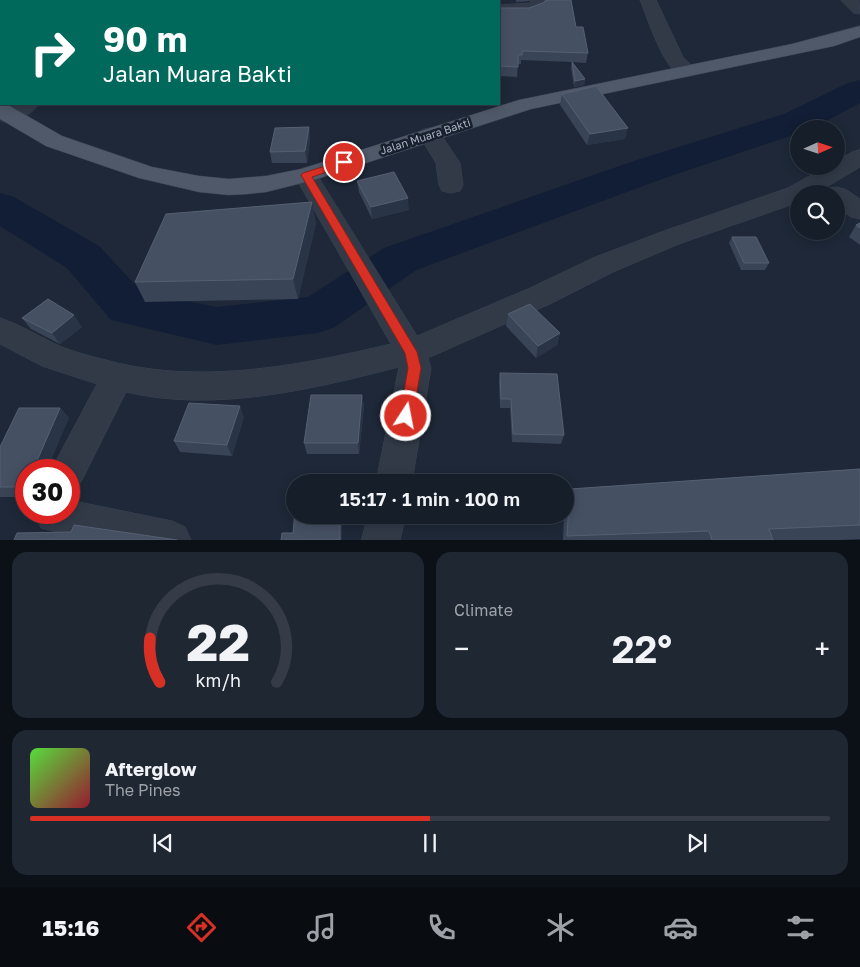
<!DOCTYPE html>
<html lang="en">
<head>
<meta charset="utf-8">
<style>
	:root { --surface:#161e2a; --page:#1f2732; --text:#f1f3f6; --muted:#9ea2a8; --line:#353c47; --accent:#d93025 }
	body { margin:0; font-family:"Golos Text",sans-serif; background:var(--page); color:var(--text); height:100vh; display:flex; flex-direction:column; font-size:19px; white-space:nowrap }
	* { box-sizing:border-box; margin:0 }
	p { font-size:16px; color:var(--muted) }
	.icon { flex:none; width:28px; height:28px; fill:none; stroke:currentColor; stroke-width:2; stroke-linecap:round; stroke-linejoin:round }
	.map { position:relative; height:540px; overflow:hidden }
	.side { display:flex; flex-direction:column; gap:12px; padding:12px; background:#0c1017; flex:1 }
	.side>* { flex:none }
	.top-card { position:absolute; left:0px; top:0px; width:500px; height:105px; box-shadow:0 2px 12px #0003,0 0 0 1px var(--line); background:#00695c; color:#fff; overflow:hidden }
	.needle { width:32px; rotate:87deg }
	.fabs { position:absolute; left:790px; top:120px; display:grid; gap:10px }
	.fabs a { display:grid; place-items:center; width:55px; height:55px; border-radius:50%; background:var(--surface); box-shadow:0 2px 12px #0003,0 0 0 1px var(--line); font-size:25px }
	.speed { position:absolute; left:15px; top:459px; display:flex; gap:10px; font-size:25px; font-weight:700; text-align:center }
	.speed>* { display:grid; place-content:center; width:65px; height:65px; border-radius:50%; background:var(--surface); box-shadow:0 2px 12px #0003,0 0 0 1px var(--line); line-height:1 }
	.speed .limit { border:8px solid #d22; background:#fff; color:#111 }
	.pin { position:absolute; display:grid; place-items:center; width:42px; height:42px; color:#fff; margin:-21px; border:2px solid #fff; border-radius:50%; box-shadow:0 1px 5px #0007 }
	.me { position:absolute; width:55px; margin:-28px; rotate:11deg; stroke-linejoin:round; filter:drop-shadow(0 0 4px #0008) }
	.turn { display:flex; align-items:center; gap:18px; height:105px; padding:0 20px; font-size:22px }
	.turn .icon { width:65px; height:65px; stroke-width:2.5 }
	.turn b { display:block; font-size:35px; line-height:42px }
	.big { font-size:38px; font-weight:600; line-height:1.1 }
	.side .widget { flex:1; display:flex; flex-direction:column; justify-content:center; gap:8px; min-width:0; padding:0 18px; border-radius:15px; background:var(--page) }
	.side .dial { align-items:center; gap:0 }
	.dial svg { height:130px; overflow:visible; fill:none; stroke:var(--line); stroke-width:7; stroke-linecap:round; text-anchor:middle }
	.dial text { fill:var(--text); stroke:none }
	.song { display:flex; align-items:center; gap:15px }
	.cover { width:60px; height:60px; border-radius:8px; background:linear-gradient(135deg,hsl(110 70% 55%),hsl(350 70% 35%)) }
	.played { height:5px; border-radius:2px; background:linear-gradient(90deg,var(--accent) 50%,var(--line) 50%) }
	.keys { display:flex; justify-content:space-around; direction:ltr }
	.heat { display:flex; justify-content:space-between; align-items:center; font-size:28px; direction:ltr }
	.side .tiles { flex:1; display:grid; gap:12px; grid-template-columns:1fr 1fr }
	.widget:last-child { grid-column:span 2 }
	.trip { position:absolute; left:286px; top:474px; width:288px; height:50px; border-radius:25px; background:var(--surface); box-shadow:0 2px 12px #0003,0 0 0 1px var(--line); font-weight:600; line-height:50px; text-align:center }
	.menu { display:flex; height:80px; justify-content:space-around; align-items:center; background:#090c11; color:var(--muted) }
	.menu .icon { width:35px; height:35px }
	.menu .selected { color:var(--accent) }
	.menu b { font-size:22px; color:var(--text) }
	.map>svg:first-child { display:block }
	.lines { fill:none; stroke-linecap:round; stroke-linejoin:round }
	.river { fill:#121e35; fill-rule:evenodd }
	.minor-casing { stroke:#3b4352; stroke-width:1 }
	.major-casing { stroke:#3b4352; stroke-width:1 }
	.minor { fill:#323a48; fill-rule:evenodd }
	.major { fill:#4f5969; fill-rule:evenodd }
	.wall { fill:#394457 }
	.shaded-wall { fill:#293446 }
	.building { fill:#455063; stroke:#556072 }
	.route { fill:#d93025; stroke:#8d1f18 }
	.labels { text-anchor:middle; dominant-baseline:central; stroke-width:5; stroke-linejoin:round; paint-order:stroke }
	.far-street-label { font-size:11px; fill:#acb4c5; stroke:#181f2d }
</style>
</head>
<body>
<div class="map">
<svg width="860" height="540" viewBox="0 0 860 540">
	<rect width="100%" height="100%" fill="#1e2838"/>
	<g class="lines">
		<path class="river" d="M860 80V103L811 129H799V133L662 179 416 270 335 327 318 333 217 345 111 320 67 268 0 226V193L14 197 99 246 142 292 217 307 308 297 384 248 634 161 784 114 848 83Z"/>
		<defs>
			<g id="minor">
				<path d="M215 0H235L236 1H215Z"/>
				<path d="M531 0H547C545 19 514 15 499 15V5L530 3Z"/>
				<path d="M640 0H656L683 57 697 71 694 75C690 76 687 77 682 76 663 69 648 19 640 0Z"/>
				<path d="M841 0H859L860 14 854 13Z"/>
				<path d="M14 104H39C31 115 15 124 1 121V111Z"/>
				<path d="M430 128 438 130 460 163 463 185 460 191 451 193 442 191 439 185 436 163 419 135 422 130Z"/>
				<path d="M860 150V167L815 194H799V202L679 244 613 272 550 304 428 358 431 368 412 482H376L399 367C313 389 215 413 126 392L81 482 69 487V470H51L97 384 42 366 0 344V318C22 325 41 338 62 347 75 352 89 356 102 359 197 386 297 366 391 344L294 175 298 170 306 167 314 170 417 336 530 288 593 258 661 232 788 188 827 166H836V161L852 152Z"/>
				<path d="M836 187 845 189 860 199V219L851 217 836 207V194H824L827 189Z"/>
				<path d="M69 500 172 521 185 527 191 540C142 540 87 540 41 528L34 512H69Z"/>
				<path d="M368 515H406L400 540H362Z"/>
			</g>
			<path id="major" d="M860 26V37L834 46 531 109 314 180 266 192 247 194 229 195 199 192 139 178 46 146 0 119V104L8 105 62 136 152 167 199 176 229 179 266 176 301 169 519 100 792 44Z"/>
		</defs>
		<use href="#minor" class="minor-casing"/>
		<use href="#major" class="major-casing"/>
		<use href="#minor" class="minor"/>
		<use href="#major" class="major"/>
	</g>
	<g class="wall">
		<path d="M516 0H530L529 1 516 2Z"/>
		<path d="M499 6 500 8 576 27 588 53 586 63 572 62 585 79 584 85 574 87 571 68 572 62 521 60V64H518L517 77 499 76Z"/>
		<path d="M562 94 625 139 587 145 560 105Z"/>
		<path d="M309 127 310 139 307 163H272L270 152Z"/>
		<path d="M357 181 409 210 372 219 359 192Z"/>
		<path d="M316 223 298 299 145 302 135 282Z"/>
		<path d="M860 223V245L849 237 856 225Z"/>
		<path d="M732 237 769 263 765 270H741L729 243Z"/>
		<path d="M508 314 560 333 557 345 536 358 506 326Z"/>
		<path d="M22 318 82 327 60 344 31 329Z"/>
		<path d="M500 373 564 435 561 444 512 442 510 408H500L499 382Z"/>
		<path d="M362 395 364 406 359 454H307L304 443Z"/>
		<path d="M60 408 69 418 26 470V497H0V447Z"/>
		<path d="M244 417 232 456 180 452 174 441Z"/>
		<path d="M860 469V539L841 540H563L564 515H565V504L570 489Z"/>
		<path d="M295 515H350V522L342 523 293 533Z"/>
	</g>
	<g class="shaded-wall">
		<path d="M585 79 584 85 574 87 575 81Z"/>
		<path d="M309 127 310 139 307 163 305 151Z"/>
		<path d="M628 128 625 139 587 145 590 134Z"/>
		<path d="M408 198 409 210 372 219 371 207Z"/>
		<path d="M312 202 316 223 298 299 293 279Z"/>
		<path d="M74 315 82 327 60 344 52 333Z"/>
		<path d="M560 333 557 345 536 358 538 346Z"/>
		<path d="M362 395 364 406 359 454 358 443Z"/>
		<path d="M240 406 244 417 232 456 227 445Z"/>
		<path d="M60 408 69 418 47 470H33Z"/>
		<path d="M340 515 342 523V540H340Z"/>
	</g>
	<g class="building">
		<path d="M546 0H571L576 27H583L588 53 522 51V55H518V67L499 66V6L500 8H529L543 3Z"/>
		<path d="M572 62 585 79 575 81Z"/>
		<path d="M596 86 628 128 590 134 562 94Z"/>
		<path d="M309 127 305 151 270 152 275 128Z"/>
		<path d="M394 172 408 198 371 207 357 181Z"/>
		<path d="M312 202 293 279 135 282 166 214Z"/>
		<path d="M860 223V228L856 225Z"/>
		<path d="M732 237H756L769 263H744Z"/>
		<path d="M48 299 74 315 52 333 22 318Z"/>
		<path d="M530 304 560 333 538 346 508 314Z"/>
		<path d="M500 373 557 374 564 435 513 434 511 399H501Z"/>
		<path d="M311 395H362L358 443H304Z"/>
		<path d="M189 403 240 406 227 445 174 441Z"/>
		<path d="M19 408H60L33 470H26V487H0V447Z"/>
		<path d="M860 469V525L769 529 773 540H712L709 531 567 536 570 489Z"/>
		<path d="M348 480V482H304Z"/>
		<path d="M295 510V515H340V540H281L282 533H293Z"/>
		<path d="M74 525 177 540H14L17 533 71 532Z"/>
	</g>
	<path class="route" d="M344 160 349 162 347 165 312 177 417 352 421 368 413 416 411 421 406 422 402 421 400 416 408 368 405 353 301 175 303 173Z"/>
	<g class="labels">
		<g class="far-street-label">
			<text transform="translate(425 136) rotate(-18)">Jalan Muara Bakti</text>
		</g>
	</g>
</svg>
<div class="fabs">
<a><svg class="needle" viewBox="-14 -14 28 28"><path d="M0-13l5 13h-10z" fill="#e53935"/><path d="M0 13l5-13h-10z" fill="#9ea2a8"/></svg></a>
<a><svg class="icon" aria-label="search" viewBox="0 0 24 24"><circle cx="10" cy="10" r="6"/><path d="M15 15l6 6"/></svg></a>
</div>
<div class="speed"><div class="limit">30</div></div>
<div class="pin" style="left:344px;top:162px;background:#d93025"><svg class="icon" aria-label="arrive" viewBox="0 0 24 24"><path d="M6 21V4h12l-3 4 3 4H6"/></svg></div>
<svg class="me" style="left:406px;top:416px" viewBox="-20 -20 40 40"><circle r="17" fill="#d93025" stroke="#fff" stroke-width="3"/><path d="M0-11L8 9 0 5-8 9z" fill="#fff"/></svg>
<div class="trip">15:17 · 1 min · 100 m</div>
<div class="top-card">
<div class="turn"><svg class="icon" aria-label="right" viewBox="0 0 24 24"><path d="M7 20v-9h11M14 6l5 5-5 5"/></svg><div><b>90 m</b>Jalan Muara Bakti</div></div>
</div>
</div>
<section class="side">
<div class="tiles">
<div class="widget dial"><svg viewBox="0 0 100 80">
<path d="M14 69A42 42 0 1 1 86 69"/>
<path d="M14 69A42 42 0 0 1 8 42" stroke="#d93025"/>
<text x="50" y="56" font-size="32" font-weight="700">22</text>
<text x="50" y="72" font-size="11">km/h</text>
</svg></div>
<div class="widget"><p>Climate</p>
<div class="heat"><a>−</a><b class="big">22°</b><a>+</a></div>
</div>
<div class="widget">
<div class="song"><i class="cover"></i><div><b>Afterglow</b><p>The Pines</p></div></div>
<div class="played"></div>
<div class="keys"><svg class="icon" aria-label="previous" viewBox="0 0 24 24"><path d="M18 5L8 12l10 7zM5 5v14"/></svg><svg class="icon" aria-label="pause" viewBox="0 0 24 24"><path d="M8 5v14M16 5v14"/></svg><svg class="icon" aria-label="next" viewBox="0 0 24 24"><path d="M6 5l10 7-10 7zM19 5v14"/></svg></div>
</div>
</div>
</section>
<nav class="menu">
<b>15:16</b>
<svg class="icon selected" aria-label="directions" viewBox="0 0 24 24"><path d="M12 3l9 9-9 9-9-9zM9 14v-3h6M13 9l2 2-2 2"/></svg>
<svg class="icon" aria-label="music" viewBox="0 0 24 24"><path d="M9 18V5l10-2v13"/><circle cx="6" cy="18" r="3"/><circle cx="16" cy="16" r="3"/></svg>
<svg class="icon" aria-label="phone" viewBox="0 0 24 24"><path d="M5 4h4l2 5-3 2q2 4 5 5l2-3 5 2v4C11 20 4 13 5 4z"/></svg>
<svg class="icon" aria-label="climate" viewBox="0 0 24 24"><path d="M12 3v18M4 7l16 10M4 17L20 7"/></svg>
<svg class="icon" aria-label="car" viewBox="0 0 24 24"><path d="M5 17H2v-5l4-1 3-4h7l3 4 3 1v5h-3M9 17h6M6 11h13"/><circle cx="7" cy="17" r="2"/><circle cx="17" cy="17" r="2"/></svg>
<svg class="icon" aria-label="filters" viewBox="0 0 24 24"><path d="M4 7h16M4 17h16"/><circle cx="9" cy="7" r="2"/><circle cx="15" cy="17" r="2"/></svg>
</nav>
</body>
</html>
